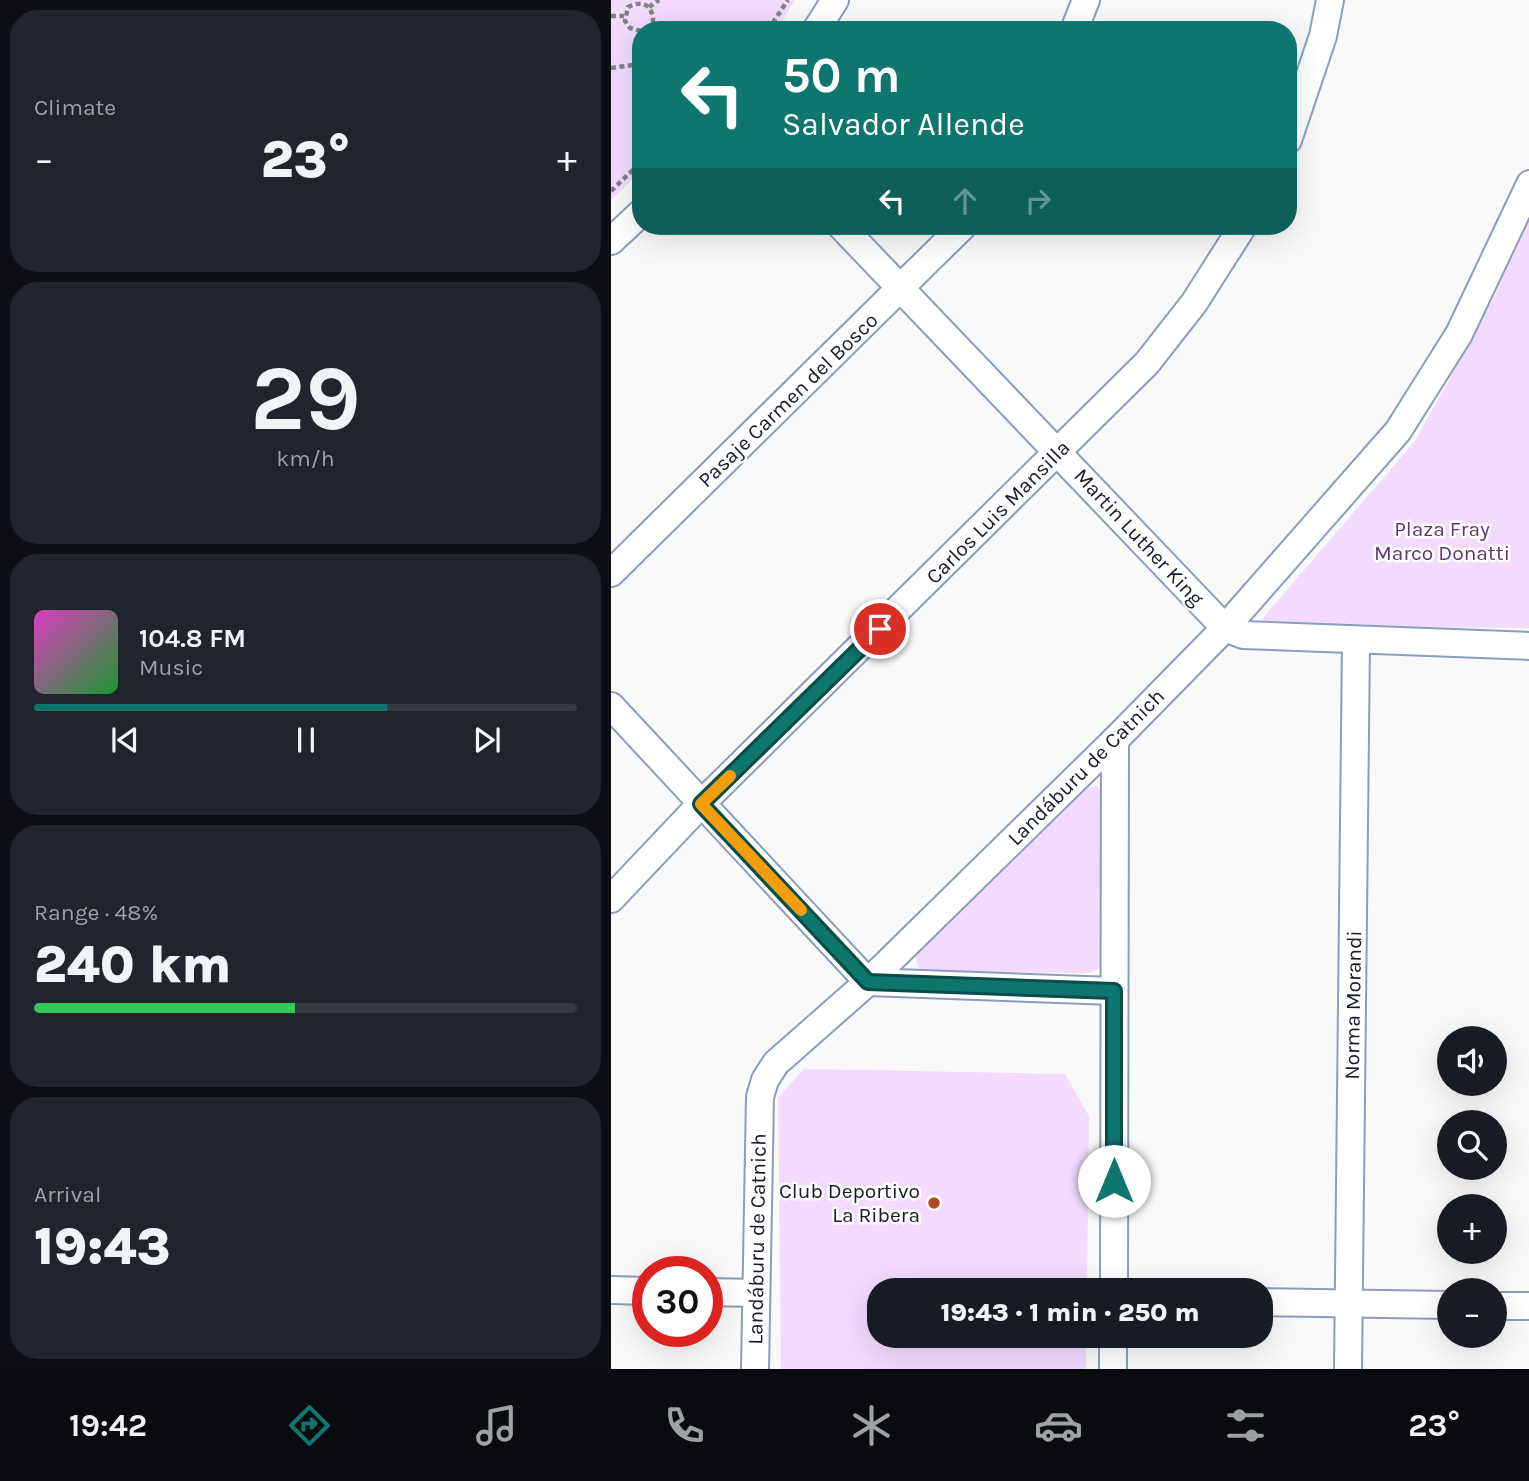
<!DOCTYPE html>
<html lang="en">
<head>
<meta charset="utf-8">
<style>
	:root { --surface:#171b24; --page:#20242c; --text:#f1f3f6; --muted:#9ea1a6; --line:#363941; --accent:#0f766e }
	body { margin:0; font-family:Karla,sans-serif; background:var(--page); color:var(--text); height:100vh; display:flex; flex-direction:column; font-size:26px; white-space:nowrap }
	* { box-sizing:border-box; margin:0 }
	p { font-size:23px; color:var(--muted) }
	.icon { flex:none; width:38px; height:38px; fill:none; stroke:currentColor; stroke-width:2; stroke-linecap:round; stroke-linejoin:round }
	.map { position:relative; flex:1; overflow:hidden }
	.panel { display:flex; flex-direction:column; gap:10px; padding:10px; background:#0d0f14; width:611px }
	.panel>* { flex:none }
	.top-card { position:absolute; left:21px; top:21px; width:665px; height:214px; border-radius:28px; box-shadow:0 7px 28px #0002; background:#0f766e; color:#fff; overflow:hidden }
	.tools { position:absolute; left:826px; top:1026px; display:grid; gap:14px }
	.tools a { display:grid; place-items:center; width:70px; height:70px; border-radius:50%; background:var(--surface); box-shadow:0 7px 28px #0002; font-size:35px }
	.speed { position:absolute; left:21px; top:1256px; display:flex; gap:14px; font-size:35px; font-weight:700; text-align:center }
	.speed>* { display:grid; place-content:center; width:91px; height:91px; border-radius:50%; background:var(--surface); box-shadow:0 7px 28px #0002; line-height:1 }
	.speed .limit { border:10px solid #d22; background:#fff; color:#111 }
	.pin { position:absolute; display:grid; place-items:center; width:60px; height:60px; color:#fff; margin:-30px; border:4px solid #fff; border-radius:50%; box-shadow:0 2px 7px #0007 }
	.me { position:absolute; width:77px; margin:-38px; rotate:0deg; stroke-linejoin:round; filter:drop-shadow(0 0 5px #0008) }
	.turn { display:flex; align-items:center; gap:24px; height:147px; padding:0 35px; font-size:32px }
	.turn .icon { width:91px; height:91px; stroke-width:2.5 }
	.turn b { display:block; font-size:49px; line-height:60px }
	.lanes { display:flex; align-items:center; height:66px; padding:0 35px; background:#0003; justify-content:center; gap:35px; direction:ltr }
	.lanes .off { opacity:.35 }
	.big { font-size:52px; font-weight:800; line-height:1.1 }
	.panel .widget { flex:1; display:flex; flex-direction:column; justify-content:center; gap:10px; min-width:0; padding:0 24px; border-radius:28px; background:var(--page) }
	.panel .dial { align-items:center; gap:0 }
	.dial b { font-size:91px; line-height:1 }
	.song { display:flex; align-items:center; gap:21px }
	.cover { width:84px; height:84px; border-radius:10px; background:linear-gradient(135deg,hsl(310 70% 55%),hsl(130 70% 35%)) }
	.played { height:7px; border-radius:4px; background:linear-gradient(90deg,var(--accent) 65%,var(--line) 65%) }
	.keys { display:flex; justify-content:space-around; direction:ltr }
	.heat { display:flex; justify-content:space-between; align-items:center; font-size:38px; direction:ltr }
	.charge { height:10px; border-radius:5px; background:linear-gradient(90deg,#34c759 48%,var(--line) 0) }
	.trip { position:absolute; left:256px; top:1278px; width:406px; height:70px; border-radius:28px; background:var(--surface); box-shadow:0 7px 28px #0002; font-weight:800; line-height:70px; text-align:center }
	.menu { display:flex; height:112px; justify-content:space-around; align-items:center; background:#090b0e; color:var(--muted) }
	.menu .icon { width:49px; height:49px }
	.menu .on { color:var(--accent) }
	.menu b { font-size:32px; color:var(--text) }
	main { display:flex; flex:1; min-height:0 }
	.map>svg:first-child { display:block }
	.green { fill:#f2dbfe }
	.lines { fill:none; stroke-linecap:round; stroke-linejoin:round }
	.minor-casing { stroke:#8a9ebb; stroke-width:30 }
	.path { stroke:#7e8287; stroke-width:4.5; stroke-dasharray:5 3.5; stroke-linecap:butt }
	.minor { stroke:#fff; stroke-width:26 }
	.route-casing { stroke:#0a4d48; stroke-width:18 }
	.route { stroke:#0f766e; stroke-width:12 }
	.slow { stroke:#f59e0b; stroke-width:12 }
	.poi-dot { fill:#b14928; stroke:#fff; stroke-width:2.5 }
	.labels { text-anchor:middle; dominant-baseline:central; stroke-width:5; stroke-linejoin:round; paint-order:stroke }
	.street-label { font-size:21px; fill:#151c27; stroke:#fff }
	.park-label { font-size:21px; fill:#5e3770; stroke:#fff }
	.poi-label { font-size:21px; fill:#151c27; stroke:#fff; text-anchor:end }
</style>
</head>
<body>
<main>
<section class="panel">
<div class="widget"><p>Climate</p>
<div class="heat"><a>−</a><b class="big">23°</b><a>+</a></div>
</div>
<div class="widget dial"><b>29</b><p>km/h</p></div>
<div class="widget">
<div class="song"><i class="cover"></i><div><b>104.8 FM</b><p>Music</p></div></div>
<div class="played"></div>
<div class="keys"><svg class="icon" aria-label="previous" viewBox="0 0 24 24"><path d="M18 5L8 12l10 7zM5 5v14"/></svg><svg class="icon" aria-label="pause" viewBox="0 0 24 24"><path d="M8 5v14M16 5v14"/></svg><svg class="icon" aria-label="next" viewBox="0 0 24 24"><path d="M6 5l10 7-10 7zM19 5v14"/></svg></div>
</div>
<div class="widget"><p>Range · 48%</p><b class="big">240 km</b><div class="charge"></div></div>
<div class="widget"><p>Arrival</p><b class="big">19:43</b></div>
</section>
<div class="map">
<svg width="919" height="1369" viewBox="0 0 919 1369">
	<rect width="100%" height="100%" fill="#f9f9f9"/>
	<g class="green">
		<path d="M0 0H184L166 30H30V171L0 200Z"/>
		<path d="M918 211V628L656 626 651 619 804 441 884 296Z"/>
		<path d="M485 786 491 791 492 958 488 968 478 973 314 972 308 968 304 955 476 788Z"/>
		<path d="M193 1069 454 1074 478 1116 476 1290H268V1335H475V1369H170L167 1098Z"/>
	</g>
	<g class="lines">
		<defs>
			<g id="minor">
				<path d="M205 30 224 0"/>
				<path d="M463 30 475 0"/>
				<path d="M677 140 712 36 719 0"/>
				<path d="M230 226 614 628 632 635 919 646"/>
				<path d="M0 241 30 213"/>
				<path d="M0 573 352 226"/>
				<path d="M0 706 257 982 503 991"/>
				<path d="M0 899 90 804 536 363 583 303 632 226"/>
				<path d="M0 1290 37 1291"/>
				<path d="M503 1290 504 740"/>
				<path d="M96 1292 145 1293"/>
				<path d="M649 1302 838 1305"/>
				<path d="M884 1306H919"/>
				<path d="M144 1369 149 1097 154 1080 165 1063 257 982 504 740 614 628 787 431 848 334 919 184"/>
				<path d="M502 1369V1335"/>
				<path d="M737 1369 745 641"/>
			</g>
		</defs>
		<use href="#minor" class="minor-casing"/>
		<g class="path">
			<path d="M38 7 48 0"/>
			<path d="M0 16H13"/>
			<path d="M157 30 177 0"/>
			<path d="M30 31 19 28 14 21 17 7C30 0 42 4 42 21L34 30"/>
			<path d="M27 64 28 31"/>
			<path d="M0 68 29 64"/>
			<path d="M0 191 30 162"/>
		</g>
		<use href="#minor" class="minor"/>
	</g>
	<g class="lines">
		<defs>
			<path id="route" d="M269 629 90 804 257 982 503 991V1181"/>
		</defs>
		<use href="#route" class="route-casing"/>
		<use href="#route" class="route"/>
		<path class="slow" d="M119 776 90 804 190 910"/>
	</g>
	<circle class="poi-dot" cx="323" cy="1203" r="7"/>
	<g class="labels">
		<g class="street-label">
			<text transform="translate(177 400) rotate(-44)">Pasaje Carmen del Bosco</text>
			<text transform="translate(387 512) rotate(-45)">Carlos Luis Mansilla</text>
			<text transform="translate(528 537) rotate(47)">Martin Luther King</text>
			<text transform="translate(475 767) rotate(-45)">Landáburu de Catnich</text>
			<text transform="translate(742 1005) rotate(-89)">Norma Morandi</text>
			<text transform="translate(146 1239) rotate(-89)">Landáburu de Catnich</text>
		</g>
		<g class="park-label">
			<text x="831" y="529">Plaza Fray<tspan x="831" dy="24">Marco Donatti</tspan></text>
		</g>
		<g class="poi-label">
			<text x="309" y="1191">Club Deportivo<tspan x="309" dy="24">La Ribera</tspan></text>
		</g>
	</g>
</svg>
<div class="tools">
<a><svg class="icon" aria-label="sound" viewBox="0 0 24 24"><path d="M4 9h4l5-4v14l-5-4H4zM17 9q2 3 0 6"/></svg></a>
<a><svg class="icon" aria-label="search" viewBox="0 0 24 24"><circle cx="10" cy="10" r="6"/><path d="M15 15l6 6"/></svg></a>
<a>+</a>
<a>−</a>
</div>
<div class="speed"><div class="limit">30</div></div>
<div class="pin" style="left:269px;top:629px;background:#d93025"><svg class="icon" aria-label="arrive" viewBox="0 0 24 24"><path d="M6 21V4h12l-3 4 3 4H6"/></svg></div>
<svg class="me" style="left:503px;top:1181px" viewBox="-20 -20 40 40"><circle r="19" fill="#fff"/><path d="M0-13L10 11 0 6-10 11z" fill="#0f766e"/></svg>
<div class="trip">19:43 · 1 min · 250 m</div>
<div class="top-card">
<div class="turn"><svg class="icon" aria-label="left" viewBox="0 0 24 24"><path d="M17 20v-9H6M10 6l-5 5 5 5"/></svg><div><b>50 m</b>Salvador Allende</div></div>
<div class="lanes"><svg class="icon" aria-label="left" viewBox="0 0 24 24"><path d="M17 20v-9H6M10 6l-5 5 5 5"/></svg><svg class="icon off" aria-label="ahead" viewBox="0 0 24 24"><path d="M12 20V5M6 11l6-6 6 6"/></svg><svg class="icon off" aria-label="right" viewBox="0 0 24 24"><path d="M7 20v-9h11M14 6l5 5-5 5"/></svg></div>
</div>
</div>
</main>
<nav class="menu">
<b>19:42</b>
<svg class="icon on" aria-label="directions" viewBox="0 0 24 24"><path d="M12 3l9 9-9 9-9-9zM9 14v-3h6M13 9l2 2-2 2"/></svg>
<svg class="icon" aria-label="music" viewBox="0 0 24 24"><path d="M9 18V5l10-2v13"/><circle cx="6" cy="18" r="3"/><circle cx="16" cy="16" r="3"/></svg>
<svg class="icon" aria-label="phone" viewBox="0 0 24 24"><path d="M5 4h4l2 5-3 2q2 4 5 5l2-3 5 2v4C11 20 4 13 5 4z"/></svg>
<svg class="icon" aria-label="climate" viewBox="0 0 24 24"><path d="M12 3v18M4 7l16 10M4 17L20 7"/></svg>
<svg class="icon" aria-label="car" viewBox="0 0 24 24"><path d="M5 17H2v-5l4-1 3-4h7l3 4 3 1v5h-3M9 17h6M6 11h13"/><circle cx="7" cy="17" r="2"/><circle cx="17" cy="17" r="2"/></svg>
<svg class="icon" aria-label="filters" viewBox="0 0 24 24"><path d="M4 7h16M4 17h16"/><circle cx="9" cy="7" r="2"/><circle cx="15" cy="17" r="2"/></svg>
<b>23°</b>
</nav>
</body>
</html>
